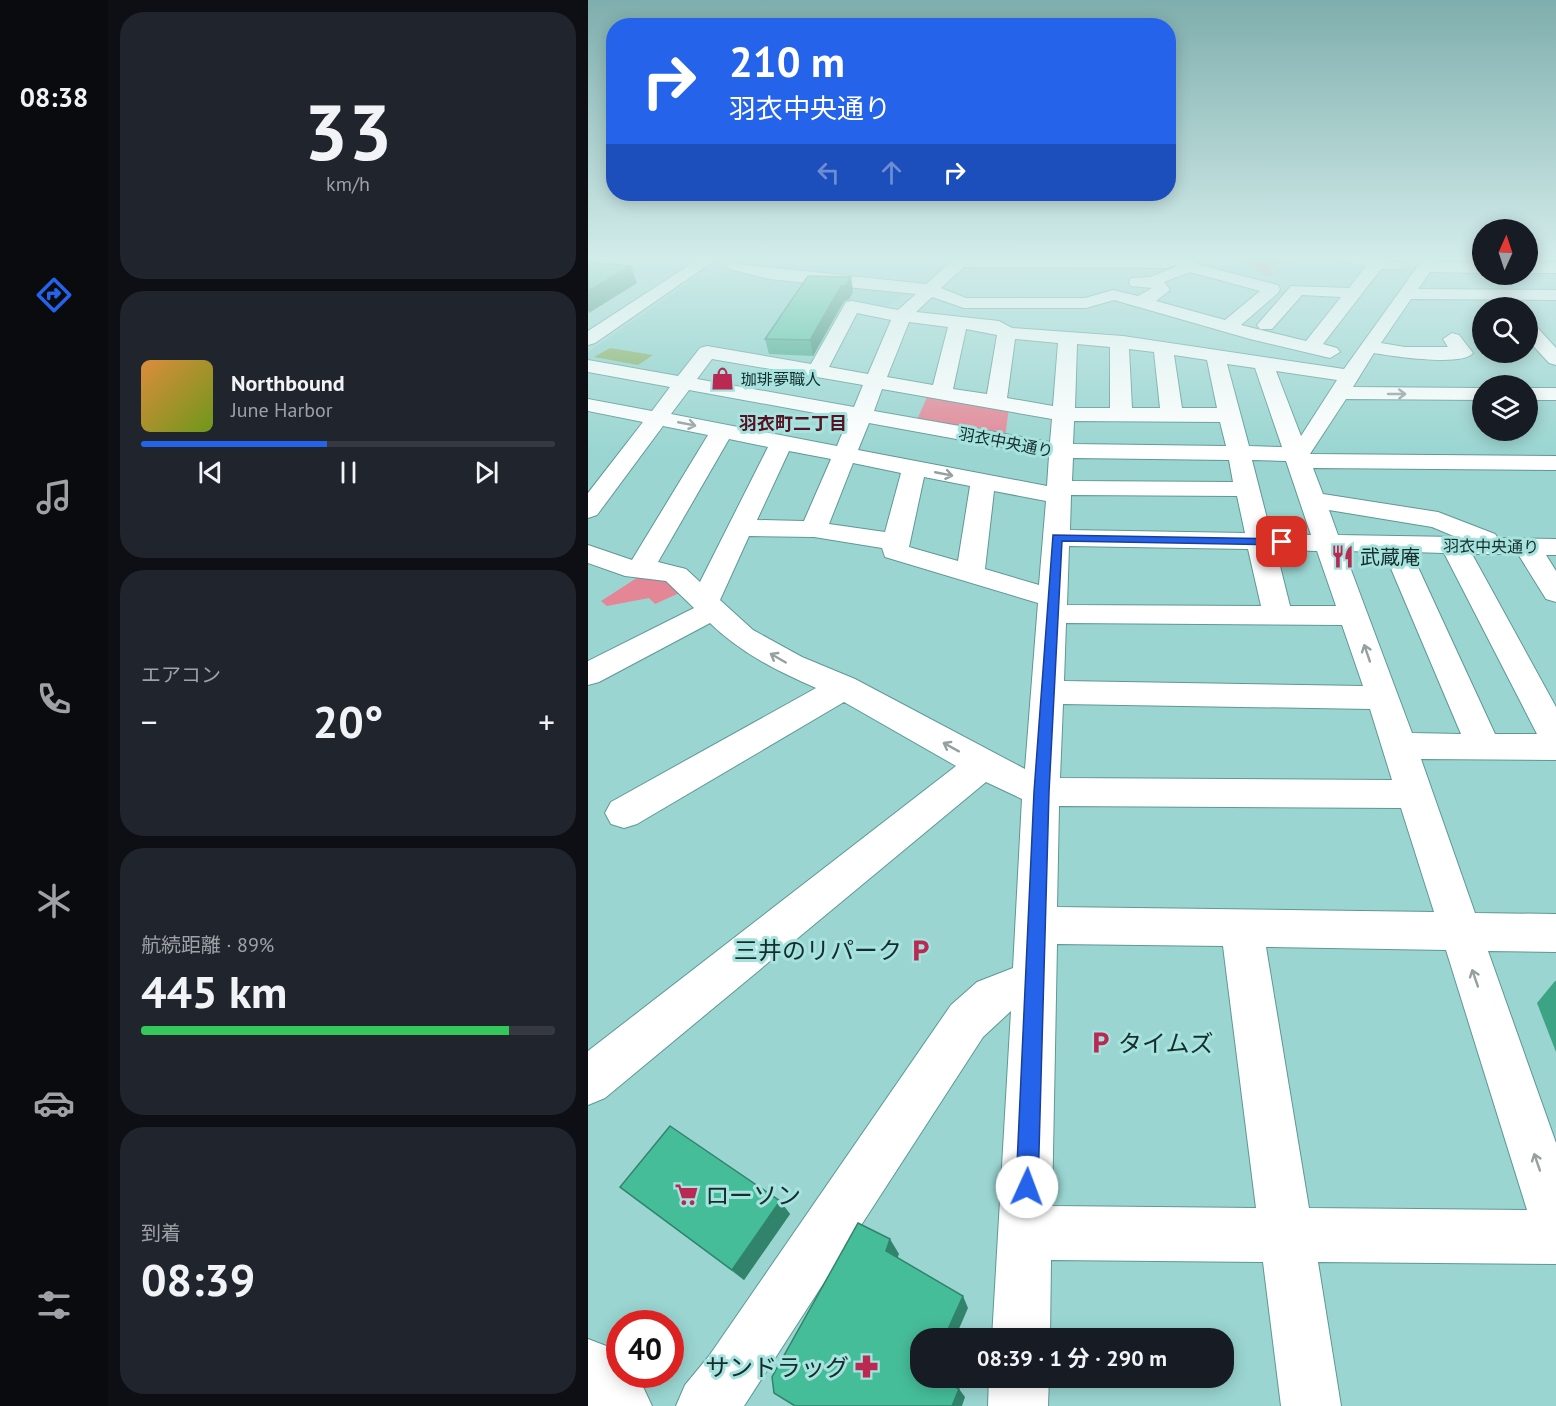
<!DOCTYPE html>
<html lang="ja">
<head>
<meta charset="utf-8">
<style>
	:root { --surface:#171b24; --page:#20242c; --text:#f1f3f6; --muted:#9ea1a6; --line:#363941; --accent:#2563eb }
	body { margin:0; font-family:"PT Sans","Noto Sans JP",sans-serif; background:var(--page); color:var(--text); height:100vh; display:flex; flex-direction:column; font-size:22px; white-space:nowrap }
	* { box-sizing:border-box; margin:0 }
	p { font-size:20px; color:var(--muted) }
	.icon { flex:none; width:33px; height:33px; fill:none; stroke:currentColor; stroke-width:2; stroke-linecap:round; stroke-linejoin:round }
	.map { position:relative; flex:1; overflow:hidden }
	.details { display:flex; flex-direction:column; gap:12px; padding:12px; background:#0d0f14; width:480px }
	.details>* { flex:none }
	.top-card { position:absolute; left:18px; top:18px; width:570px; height:183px; border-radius:24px; box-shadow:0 3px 15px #0003; background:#2563eb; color:#fff; overflow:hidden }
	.needle { width:39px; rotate:3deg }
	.tools { position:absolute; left:884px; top:219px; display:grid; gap:12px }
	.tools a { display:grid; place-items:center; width:66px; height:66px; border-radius:50%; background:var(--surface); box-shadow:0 3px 15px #0003; font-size:30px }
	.speed { position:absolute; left:18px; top:1310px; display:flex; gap:12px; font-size:30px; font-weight:700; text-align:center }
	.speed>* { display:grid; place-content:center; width:78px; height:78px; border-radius:50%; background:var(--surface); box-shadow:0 3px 15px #0003; line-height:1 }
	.speed .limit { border:9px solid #d22; background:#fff; color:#111 }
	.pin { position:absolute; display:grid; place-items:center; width:51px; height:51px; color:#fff; margin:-26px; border-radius:12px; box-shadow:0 3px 9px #0006 }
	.me { position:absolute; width:66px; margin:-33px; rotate:2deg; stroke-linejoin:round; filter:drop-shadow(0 0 4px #0008) }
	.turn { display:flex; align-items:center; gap:21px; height:126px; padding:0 24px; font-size:27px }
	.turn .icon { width:78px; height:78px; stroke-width:2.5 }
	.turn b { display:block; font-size:42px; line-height:51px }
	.lanes { display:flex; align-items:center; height:57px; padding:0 24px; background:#0003; justify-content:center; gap:30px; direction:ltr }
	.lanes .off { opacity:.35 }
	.big { font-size:45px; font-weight:700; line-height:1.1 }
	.details .tile { flex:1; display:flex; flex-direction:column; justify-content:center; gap:9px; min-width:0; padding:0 21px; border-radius:24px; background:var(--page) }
	.details .dial { align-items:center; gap:0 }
	.dial b { font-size:78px; line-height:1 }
	.song { display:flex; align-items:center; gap:18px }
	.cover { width:72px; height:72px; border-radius:9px; background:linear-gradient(135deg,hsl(30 70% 55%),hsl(80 70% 35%)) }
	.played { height:6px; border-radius:3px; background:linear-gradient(90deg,var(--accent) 45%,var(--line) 45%) }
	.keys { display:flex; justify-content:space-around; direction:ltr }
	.heat { display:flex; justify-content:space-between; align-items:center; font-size:33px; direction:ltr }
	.charge { height:9px; border-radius:4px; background:linear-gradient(90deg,#34c759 89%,var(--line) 0) }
	.trip { position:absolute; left:322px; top:1328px; width:324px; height:60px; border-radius:24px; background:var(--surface); box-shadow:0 3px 15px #0003; font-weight:700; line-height:60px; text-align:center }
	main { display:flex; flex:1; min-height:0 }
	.menu { display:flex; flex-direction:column; width:108px; justify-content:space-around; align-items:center; background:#090b0e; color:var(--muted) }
	.menu .icon { width:42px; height:42px }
	.menu .selected { color:var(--accent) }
	.menu b { font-size:27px; color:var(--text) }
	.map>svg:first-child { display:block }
	.built { fill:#87cec8 }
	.green { fill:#e58696 }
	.water { fill:#7fa654 }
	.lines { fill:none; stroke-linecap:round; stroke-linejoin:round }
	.minor-casing { stroke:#5e9894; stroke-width:2 }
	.minor { fill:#fff; fill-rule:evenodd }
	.wall { fill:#3ca384 }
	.shaded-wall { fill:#31846b }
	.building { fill:#46bd99; stroke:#31846b; stroke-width:1.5 }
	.oneway { stroke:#96a0a0 }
	.route { fill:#2563eb; stroke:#184099; stroke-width:1.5 }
	.labels { text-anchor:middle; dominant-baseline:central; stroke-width:6; stroke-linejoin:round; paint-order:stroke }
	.far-poi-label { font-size:16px; fill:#152d2b; stroke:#a7e3de; text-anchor:start }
	.far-street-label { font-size:16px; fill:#152d2b; stroke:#a7e3de }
	.far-neighbourhood-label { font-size:18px; font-weight:bold; fill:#561224; stroke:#a7e3de }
	.poi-label { font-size:20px; fill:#152d2b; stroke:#a7e3de; text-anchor:start }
	.near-poi-label { font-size:24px; fill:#152d2b; stroke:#a7e3de; text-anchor:end }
</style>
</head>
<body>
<main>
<nav class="menu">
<b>08:38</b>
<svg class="icon selected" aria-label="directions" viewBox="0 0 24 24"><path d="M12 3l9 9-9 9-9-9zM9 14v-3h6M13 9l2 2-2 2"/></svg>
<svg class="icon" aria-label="music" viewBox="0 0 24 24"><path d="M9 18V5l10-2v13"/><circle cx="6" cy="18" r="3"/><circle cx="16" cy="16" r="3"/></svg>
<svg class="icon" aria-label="phone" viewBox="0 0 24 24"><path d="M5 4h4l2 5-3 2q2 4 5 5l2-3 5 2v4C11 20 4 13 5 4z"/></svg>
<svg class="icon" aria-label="climate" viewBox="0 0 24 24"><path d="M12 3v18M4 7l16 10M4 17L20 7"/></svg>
<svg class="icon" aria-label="car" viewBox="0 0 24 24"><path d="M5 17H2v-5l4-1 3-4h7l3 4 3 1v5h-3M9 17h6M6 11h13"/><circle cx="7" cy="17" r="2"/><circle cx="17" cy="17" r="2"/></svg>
<svg class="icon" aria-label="filters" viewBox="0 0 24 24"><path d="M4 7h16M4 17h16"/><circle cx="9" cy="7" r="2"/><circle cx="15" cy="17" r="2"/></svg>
</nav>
<section class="details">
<div class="tile dial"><b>33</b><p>km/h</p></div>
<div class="tile">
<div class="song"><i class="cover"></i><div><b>Northbound</b><p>June Harbor</p></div></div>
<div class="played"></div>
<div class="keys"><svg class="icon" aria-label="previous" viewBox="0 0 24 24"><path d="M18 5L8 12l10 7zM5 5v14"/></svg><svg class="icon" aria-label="pause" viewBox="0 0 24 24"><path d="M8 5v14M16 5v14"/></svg><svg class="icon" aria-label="next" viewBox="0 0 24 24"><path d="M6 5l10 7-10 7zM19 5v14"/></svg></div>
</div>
<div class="tile"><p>エアコン</p>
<div class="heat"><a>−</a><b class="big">20°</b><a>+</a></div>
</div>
<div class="tile"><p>航続距離 · 89%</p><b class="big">445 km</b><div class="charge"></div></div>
<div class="tile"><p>到着</p><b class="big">08:39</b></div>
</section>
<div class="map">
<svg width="968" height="1406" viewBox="0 0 968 1406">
	<rect width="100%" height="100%" fill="#9ad5d1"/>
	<path class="built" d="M143 269 321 290 294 311 262 304 227 366 114 349 90 377 0 360V352L109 277H119Z"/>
	<g class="green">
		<path d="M711 256 702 264 691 262 682 269 687 274 678 276 663 266 638 257Z"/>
		<path d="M341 393 421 408 417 437 328 422Z"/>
		<path d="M69 572 98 590 67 604 61 598 19 606 13 601 55 574Z"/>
	</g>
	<path class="water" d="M22 348 65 355 50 365 6 357Z"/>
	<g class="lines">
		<defs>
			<g id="minor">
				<path d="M115 256H133L7 343 0 345V331Z"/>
				<path d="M369 256 575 258C583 254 602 255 608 264L690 285 692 289 690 293 653 325 718 341 753 297 714 295 684 329H672L669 325 703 286 761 288 778 266 742 259 740 256H775L812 263 814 266 812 269H793L735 344 749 348 752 352 742 358 662 339 526 300 498 308H376L344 297 328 312 411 321 424 328 535 336 756 369 837 256H853L848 262 894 263V273L842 272 830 289 968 290V300L823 299 793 343 817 347H860L855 339 864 333 871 335 885 353C875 367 803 356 786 353L765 387 894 388V400L758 399 722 454 968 456V470L725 468 735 494 850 512 907 534 910 538 968 539V555H958L968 571V602L958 599 930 554H884L968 707V760L833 759 887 913 968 914V952L900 951 968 1143V1264L730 1262 753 1406H693L675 1262 463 1260 462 1338H404L423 1011 395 1037 156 1406H88L97 1385 121 1356 363 1005 389 982 425 968 434 799 398 782 17 1098 0 1105V1051L368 766 256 702 49 824 36 828 23 824 17 813 23 802 228 688C189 671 153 653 122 623L11 682 0 685V661L106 608 78 581 37 576 0 563V545L44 560 120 435 75 426 9 515 0 518V493L55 422 0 411V399L64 411 82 387 0 372V360L90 376 112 348 119 346 223 364 258 302 264 301 310 310 328 294 181 279 141 269 139 266 141 263 338 284ZM587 265 590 266 562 277 543 278 541 282 543 286 564 288 550 296 525 290 497 298H378L353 288 376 267 580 268ZM602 272 672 291 637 320 568 301 582 290 576 282ZM269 313 303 320 280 374 241 367ZM321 322 360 327 345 385 299 377ZM378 329 409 335 399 394 365 389ZM427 339 470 343 465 406 419 398ZM489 344 522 347V408H487ZM541 349 566 352 572 408H544ZM586 355 619 360 629 408H594ZM124 359 275 385 266 407 109 379ZM639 364 667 368 694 447 661 446ZM688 371 749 380 713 436ZM294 389 464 419 462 442 286 411ZM101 390 260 419 249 446 83 414ZM486 421 632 422 638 446 485 444ZM281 423 461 456 459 486 270 450ZM141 439 180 447 112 582 98 569 70 562ZM201 451 243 459 216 521 169 520ZM485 458 641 460 645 482 484 481ZM664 460 698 461 723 535 683 534ZM265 463 313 473 297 532 241 524ZM336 477 382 486 370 561 321 547ZM406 491 458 501 451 585 397 569ZM483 495 649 496 657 533 482 530ZM741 510 844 527 868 537 750 535ZM161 536 226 537 294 548 297 557 450 603 437 769 267 679 214 657 165 630 132 600ZM481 546 660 549 673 606 479 605ZM688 550 729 551 748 606H702ZM756 551 796 552 873 734 824 733ZM823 552 856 553 949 734H907ZM478 623 754 625 775 686 476 681ZM475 704 782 709 804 780 472 778ZM471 806 813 808 846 912 469 907ZM469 944 635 946 668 1208 464 1206ZM678 947 858 950 939 1210 721 1208Z"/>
				<rect x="939" y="263" width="29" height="10"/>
				<path d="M939 322 946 324 968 348V365L961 363 939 339Z"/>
				<rect x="939" y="388" width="29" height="12"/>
				<path d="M0 1339 21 1347 32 1356V1374H49L64 1406H0Z"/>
				<path d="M401 1377H461L460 1406H400Z"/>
			</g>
		</defs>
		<use href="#minor" class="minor-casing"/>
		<use href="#minor" class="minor"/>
	</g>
	<g class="wall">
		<path d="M263 277 265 292 261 299 256 301 225 356 181 354 177 339Z"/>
		<path d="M967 981H968V1052L949 1003Z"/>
		<path d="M32 1187 192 1201 202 1214 156 1280 47 1199Z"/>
	</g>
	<g class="shaded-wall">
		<path d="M0 256H14L0 264Z"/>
		<path d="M43 266 49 283 1 313 0 310V291Z"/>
		<path d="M263 277 265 292 261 299 256 301 225 356 222 340 253 286Z"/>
		<path d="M192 1201 202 1214 156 1280 144 1270Z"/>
		<path d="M302 1239 311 1254 307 1265 298 1251Z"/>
		<path d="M375 1296 380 1308 367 1338H356Z"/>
		<path d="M371 1389 377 1397 374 1406H364Z"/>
	</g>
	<g class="building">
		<path d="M0 262 43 266 0 291Z"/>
		<path d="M220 276 263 277 258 285 253 286 222 340 177 339Z"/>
		<path d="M82 1126 192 1201 144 1270 32 1187Z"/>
		<path d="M270 1223 302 1239 298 1251 375 1296 356 1338H333V1377H350L371 1389 364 1406H207L186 1393 184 1377Z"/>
	</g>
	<defs><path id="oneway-shaft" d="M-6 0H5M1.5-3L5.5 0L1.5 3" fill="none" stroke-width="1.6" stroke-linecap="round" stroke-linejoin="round" transform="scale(1.5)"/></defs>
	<g class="oneway">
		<use href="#oneway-shaft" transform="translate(809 394)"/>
		<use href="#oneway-shaft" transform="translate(99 424) rotate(11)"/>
		<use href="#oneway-shaft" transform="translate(356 474) rotate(11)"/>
		<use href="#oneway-shaft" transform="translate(779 653) rotate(-109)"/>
		<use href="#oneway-shaft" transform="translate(190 658) rotate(-150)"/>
		<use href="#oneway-shaft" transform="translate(363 747) rotate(-151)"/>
		<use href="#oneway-shaft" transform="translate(887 978) rotate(-109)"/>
		<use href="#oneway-shaft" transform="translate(949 1162) rotate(-109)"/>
	</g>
	<linearGradient id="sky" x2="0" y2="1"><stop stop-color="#7eaead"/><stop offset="0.57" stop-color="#d2ecea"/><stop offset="1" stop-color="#d2ecea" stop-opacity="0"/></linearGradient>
	<rect width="968" height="453" fill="url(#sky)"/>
	<path class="route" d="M465 535 694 539 700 542 694 545 474 541 461 792 450 1187 447 1195 439 1198 431 1195 428 1187 446 792Z"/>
	<defs>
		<symbol id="shop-bare" viewBox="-9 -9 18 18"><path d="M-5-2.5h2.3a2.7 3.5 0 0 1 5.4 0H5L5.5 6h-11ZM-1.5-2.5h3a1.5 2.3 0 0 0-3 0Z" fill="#b92952" stroke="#a7e3de" stroke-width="2.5" paint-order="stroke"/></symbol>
		<symbol id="restaurant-bare" viewBox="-9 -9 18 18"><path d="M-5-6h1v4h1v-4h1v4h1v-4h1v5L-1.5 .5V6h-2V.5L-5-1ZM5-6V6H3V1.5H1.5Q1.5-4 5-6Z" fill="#b92952" stroke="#a7e3de" stroke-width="2.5" paint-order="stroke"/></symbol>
		<symbol id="parking-bare" viewBox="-9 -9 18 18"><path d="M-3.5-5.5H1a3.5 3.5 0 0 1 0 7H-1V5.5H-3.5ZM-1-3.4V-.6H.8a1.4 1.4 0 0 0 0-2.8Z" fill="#b92952" stroke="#a7e3de" stroke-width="2.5" paint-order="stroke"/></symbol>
		<symbol id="supermarket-bare" viewBox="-9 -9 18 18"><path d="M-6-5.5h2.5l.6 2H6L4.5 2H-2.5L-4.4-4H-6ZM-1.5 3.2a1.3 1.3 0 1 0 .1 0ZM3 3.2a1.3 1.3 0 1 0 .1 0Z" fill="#b92952" stroke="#a7e3de" stroke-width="2.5" paint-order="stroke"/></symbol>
		<symbol id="pharmacy-bare" viewBox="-9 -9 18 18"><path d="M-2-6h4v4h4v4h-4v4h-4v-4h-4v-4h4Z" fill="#b92952" stroke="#a7e3de" stroke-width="2.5" paint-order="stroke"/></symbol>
	</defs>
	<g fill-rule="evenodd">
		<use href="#shop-bare" x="118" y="362" width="33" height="33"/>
		<use href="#restaurant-bare" x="738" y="540" width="33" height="33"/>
		<use href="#parking-bare" x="316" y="934" width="33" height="33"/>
		<use href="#parking-bare" x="496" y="1026" width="33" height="33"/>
		<use href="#supermarket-bare" x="82" y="1178" width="33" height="33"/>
		<use href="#pharmacy-bare" x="262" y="1350" width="33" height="33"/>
	</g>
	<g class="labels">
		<g class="far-poi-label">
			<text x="153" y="379">珈琲夢職人</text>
		</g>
		<g class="far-street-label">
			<text transform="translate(418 442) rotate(11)">羽衣中央通り</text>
			<text transform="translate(903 546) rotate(1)">羽衣中央通り</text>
		</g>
		<g class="far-neighbourhood-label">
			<text x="205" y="423">羽衣町二丁目</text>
		</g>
		<g class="poi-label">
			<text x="772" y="557">武蔵庵</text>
		</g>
		<g class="near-poi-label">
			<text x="314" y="950">三井のリパーク</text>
			<text x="530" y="1043" text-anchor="start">タイムズ</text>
			<text x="117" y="1195" text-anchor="start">ローソン</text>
			<text x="261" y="1367">サンドラッグ</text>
		</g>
	</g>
</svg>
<div class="tools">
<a><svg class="needle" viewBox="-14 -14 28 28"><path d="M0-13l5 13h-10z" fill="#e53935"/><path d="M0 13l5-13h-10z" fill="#9ea1a6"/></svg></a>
<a><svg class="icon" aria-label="search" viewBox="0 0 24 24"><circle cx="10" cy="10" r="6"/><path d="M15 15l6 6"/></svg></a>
<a><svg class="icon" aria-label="layers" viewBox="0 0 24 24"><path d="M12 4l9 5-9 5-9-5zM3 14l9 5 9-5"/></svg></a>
</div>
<div class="speed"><div class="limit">40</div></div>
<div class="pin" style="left:694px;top:542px;background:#d93025"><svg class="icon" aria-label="arrive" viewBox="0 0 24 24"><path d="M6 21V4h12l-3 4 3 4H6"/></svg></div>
<svg class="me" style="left:439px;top:1187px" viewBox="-20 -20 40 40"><circle r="19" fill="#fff"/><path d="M0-13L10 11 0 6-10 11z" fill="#2563eb"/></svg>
<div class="trip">08:39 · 1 分 · 290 m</div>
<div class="top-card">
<div class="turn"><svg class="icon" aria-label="right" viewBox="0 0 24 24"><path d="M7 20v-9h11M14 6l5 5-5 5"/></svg><div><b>210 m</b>羽衣中央通り</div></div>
<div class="lanes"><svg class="icon off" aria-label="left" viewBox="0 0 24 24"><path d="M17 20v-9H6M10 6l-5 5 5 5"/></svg><svg class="icon off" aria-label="ahead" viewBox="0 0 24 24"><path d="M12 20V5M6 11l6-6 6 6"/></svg><svg class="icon" aria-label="right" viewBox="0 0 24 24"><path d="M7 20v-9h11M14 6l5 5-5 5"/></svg></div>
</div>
</div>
</main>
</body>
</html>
